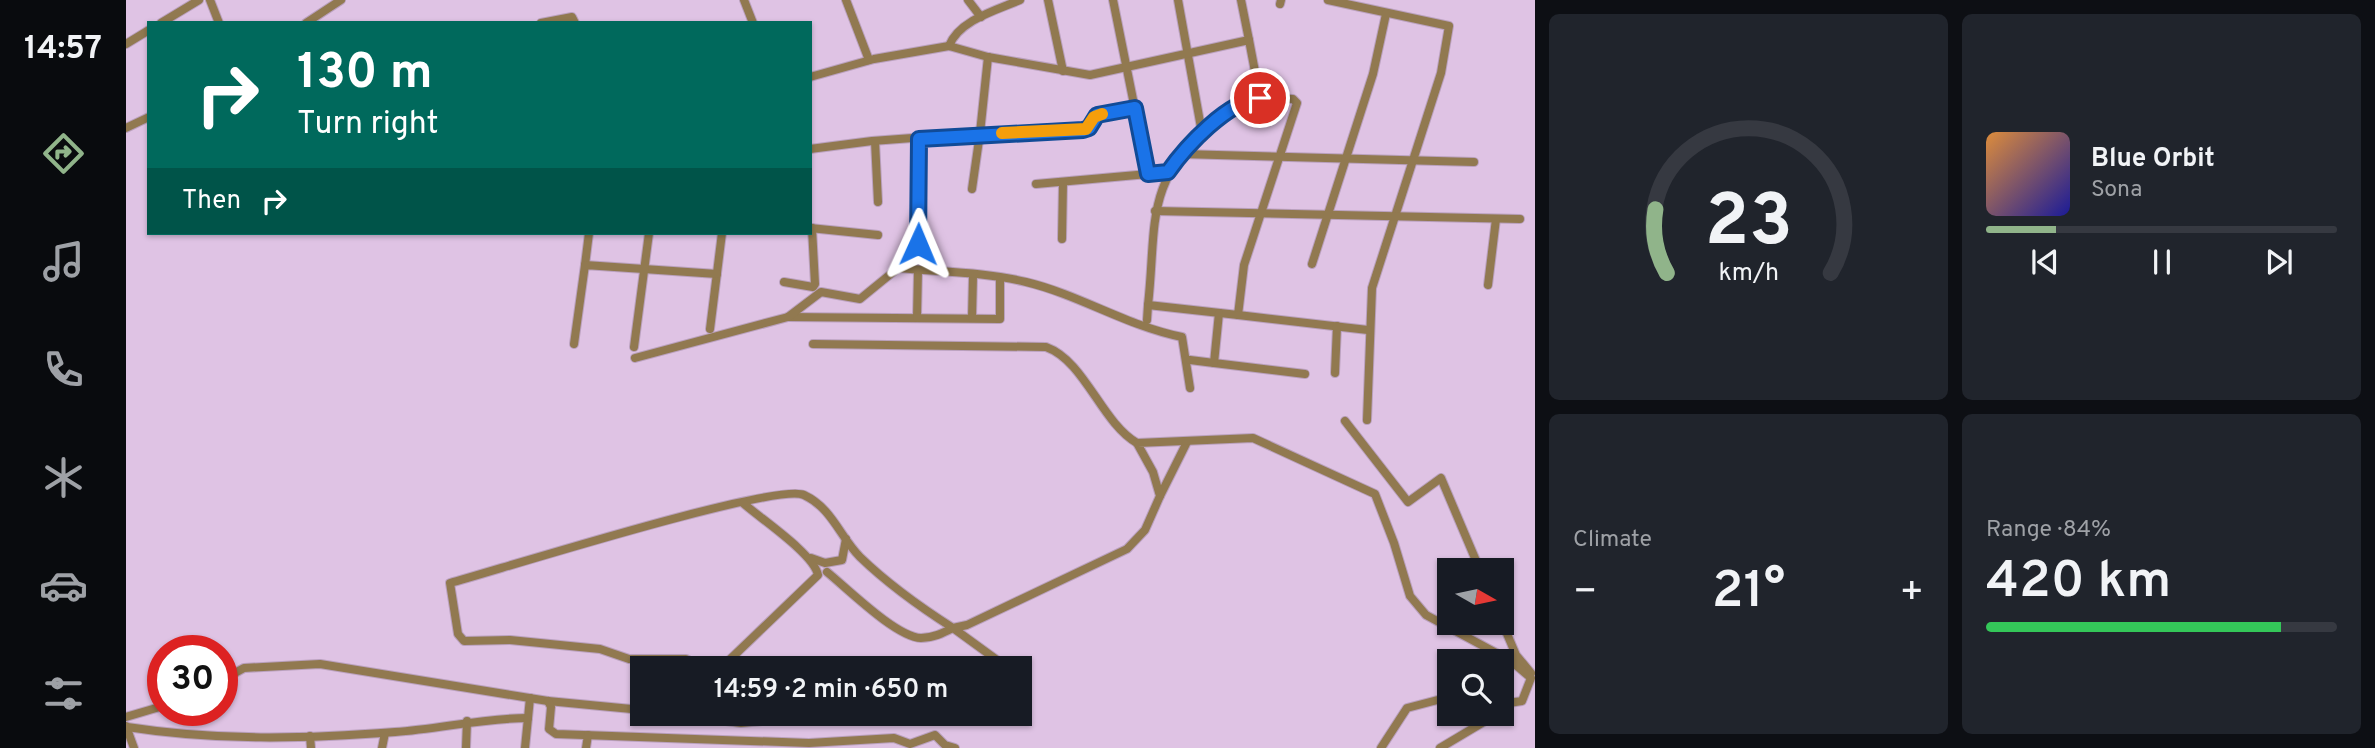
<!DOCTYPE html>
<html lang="en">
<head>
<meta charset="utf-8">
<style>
	:root { --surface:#171b24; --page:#20242c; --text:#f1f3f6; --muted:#9ea1a6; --line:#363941; --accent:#90b48a }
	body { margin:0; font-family:Overpass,sans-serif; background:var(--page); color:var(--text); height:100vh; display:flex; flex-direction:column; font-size:26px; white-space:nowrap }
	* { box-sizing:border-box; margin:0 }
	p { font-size:23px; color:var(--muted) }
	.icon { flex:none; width:38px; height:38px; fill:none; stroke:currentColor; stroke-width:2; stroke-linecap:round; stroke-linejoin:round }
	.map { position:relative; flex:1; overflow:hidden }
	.drawer { display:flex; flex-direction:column; gap:14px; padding:14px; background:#0d0f14; width:840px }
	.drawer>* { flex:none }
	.top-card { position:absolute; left:21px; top:21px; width:665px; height:214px; border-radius:0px; box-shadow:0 2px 5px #0004; background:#00695c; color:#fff; overflow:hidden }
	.needle { width:46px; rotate:99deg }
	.fabs { position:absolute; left:1311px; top:558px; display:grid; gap:14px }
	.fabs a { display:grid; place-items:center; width:77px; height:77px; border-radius:0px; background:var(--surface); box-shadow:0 2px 5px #0004; font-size:35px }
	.speed { position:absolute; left:21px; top:635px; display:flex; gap:14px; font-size:35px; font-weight:700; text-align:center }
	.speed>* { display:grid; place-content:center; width:91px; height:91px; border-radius:50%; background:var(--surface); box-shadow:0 2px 5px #0004; line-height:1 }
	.speed .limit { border:10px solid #d22; background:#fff; color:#111 }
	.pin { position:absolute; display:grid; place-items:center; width:60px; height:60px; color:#fff; margin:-30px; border:4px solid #fff; border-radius:50%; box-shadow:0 2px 7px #0007 }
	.me { position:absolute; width:77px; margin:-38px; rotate:1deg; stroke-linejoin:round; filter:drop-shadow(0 0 5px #0008) }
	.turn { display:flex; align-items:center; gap:24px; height:147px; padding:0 35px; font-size:32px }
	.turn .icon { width:91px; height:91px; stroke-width:2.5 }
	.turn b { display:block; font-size:49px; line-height:60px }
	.then { display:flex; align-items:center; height:66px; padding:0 35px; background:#0003; gap:14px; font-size:26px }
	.big { font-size:52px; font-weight:600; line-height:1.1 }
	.drawer .widget { flex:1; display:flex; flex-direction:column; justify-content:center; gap:10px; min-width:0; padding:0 24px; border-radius:10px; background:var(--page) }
	.drawer .dial { align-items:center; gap:0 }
	.dial svg { height:182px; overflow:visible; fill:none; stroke:var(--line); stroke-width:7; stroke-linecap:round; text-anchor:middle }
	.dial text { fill:var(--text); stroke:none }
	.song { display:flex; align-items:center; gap:21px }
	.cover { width:84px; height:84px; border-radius:10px; background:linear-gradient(135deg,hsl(30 70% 55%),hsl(240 70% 35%)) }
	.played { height:7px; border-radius:4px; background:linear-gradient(90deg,var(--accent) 20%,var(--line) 20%) }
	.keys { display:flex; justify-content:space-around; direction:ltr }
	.heat { display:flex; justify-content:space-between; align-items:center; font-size:38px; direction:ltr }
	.charge { height:10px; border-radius:5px; background:linear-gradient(90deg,#34c759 84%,var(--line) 0) }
	.drawer .tiles { flex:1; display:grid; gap:14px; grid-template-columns:repeat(2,1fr) }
	.trip { position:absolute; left:504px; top:656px; width:402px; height:70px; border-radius:0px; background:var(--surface); box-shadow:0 2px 5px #0004; font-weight:600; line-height:70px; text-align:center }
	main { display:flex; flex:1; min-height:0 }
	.tab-bar { display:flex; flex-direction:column; width:126px; justify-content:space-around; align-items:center; background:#090b0e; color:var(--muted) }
	.tab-bar .icon { width:49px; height:49px }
	.tab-bar .on { color:var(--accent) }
	.tab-bar b { font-size:32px; color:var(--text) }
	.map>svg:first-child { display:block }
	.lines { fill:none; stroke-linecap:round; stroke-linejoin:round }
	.minor-casing { stroke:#baa1be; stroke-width:10 }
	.minor { stroke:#917950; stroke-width:8 }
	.route-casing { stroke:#114b97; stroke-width:18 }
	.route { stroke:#1a73e8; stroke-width:12 }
	.slow { stroke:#f59e0b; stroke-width:12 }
</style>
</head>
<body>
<main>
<nav class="tab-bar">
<b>14:57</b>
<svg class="icon on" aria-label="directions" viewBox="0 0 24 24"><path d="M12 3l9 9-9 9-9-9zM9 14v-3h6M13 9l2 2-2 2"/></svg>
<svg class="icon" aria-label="music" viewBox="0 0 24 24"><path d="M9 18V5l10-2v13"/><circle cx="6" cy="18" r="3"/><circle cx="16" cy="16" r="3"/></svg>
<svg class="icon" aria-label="phone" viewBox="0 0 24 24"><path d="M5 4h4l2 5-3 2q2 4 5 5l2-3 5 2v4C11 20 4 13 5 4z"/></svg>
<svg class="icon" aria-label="climate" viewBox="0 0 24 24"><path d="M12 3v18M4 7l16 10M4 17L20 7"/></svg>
<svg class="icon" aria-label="car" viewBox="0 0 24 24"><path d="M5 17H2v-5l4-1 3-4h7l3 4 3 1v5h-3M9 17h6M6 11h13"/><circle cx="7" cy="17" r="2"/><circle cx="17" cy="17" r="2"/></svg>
<svg class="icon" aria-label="filters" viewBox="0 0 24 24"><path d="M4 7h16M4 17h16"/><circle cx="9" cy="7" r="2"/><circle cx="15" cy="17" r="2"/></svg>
</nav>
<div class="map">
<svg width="1409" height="748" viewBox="0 0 1409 748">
	<rect width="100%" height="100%" fill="#dfc3e4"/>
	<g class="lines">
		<defs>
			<g id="minor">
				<path d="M84 0 93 23"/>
				<path d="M618 0 627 23"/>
				<path d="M720 0 743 60"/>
				<path d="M842 0 855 17"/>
				<path d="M922 0 937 71"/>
				<path d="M1052 0 1076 133"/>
				<path d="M1115 0 1123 40"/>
				<path d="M1202 0 1323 26 1315 73 1246 288 1241 420"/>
				<path d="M1154 4 1155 0"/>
				<path d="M35 23 73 0"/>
				<path d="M180 23 215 0"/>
				<path d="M415 23 446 17 449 23"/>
				<path d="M0 44 23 30"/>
				<path d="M823 46C833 20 871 10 894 0"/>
				<path d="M862 57 854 133 960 129 971 115 1009 108"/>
				<path d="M684 77 748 59 823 46 862 57 964 75 1123 40 1134 98"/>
				<path d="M1134 98 1167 99 1171 103 1118 265 1112 315 1022 305C1031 226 1017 179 1088 124 1103 113 1115 100 1134 98Z"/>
				<path d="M0 128 23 117"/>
				<path d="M749 141 752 202"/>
				<path d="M684 149 746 141 854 133 846 189"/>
				<path d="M1055 154 1348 162"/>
				<path d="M1022 174 1043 172"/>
				<path d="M910 184 1022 174 987 0"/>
				<path d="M1029 211 1394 219"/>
				<path d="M684 228 752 235"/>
				<path d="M936 239 937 182"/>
				<path d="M792 244 793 139"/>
				<path d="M1186 264 1247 74 1260 14"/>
				<path d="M459 265 463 233"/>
				<path d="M658 282 687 287 689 284 686 228"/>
				<path d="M1362 285 1370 219"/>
				<path d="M1093 313 1088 363 1179 374"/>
				<path d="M1112 315 1242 330"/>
				<path d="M662 317 874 319V279"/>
				<path d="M791 318 792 270"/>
				<path d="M846 318 847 276"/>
				<path d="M1021 320 1022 305"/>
				<path d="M584 329 596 233"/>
				<path d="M448 344 459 265 591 274"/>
				<path d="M687 344 920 347C959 361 975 422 1011 443"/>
				<path d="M508 347 523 233"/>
				<path d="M509 358 662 317 695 292 734 299 772 268C814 272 859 272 900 282 954 295 1001 326 1056 337L1064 388"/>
				<path d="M1064 360 1088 363"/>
				<path d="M1209 373 1211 326"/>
				<path d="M1219 421 1282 502 1315 478 1354 570"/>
				<path d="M1034 496 1061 442"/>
				<path d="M685 558 699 563 716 560 720 539"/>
				<path d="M701 572C722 589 770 637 795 638 807 638 817 633 827 628L882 668"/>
				<path d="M1376 622 1390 655 1405 673"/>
				<path d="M577 668 560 659H503L474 649 384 640 338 641 332 634 324 583C372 570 650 482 678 495 706 508 714 537 734 557 762 584 794 607 827 628L841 625 1001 549 1019 530 1034 496 1027 472 1011 443 1127 438 1249 494 1268 543 1284 596 1300 615 1385 661 1405 678 1396 701 1376 704"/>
				<path d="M595 668 692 575C688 554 635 519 617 503"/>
				<path d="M96 680 118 668 194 664 422 701 516 710"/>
				<path d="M422 701 425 707 423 729 430 734 683 743 768 738 784 744 809 735 819 745 829 748"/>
				<path d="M548 714 615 723 636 721"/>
				<path d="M0 717 37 706"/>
				<path d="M0 726 8 748"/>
				<path d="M1 727C90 741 179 739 269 732 314 729 356 718 402 718"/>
				<path d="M184 736 185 748"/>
				<path d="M256 748 259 733"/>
				<path d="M340 748 341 721"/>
				<path d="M399 748 404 698"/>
				<path d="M460 748 462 735"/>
				<path d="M1255 748 1281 708 1323 697"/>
				<path d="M1314 748 1371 714"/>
			</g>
		</defs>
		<use href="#minor" class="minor-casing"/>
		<use href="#minor" class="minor"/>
	</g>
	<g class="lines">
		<defs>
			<path id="route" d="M792 244 793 139 957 130 963 128 971 115 1009 108 1022 174 1042 172C1060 146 1102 101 1134 98"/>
		</defs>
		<use href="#route" class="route-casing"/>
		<use href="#route" class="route"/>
		<path class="slow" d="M876 133 960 129 968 117 976 114"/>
	</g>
</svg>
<div class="fabs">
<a><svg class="needle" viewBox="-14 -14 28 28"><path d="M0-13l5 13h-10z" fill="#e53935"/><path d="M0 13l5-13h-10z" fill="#9ea1a6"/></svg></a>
<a><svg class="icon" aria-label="search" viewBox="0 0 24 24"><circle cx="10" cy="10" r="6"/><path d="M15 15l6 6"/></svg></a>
</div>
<div class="speed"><div class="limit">30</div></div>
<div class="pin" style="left:1134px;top:98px;background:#d93025"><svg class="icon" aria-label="arrive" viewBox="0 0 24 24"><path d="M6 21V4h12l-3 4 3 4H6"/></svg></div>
<svg class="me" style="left:792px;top:244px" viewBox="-20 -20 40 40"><path d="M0-17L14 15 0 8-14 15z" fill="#1a73e8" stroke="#fff" stroke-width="4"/></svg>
<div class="trip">14:59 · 2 min · 650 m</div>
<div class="top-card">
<div class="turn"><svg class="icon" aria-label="right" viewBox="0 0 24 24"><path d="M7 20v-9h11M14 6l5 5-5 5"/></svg><div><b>130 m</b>Turn right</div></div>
<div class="then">Then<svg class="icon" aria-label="right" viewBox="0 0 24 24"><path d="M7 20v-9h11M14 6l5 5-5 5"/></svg></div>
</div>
</div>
<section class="drawer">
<div class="tiles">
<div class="widget dial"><svg viewBox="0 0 100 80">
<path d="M14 69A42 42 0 1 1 86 69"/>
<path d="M14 69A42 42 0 0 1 9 41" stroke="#90b48a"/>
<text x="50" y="56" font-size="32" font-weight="700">23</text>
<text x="50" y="72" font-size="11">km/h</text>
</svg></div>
<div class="widget">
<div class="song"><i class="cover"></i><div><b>Blue Orbit</b><p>Sona</p></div></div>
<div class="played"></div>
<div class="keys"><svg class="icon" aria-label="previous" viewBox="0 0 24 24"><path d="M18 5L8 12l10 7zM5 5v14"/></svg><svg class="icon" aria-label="pause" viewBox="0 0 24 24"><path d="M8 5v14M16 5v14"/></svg><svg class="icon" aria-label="next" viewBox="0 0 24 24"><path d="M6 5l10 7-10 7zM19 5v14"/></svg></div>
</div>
<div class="widget"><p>Climate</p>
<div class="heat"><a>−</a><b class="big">21°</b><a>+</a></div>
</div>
<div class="widget"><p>Range · 84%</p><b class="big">420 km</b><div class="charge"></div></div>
</div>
</section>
</main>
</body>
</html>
